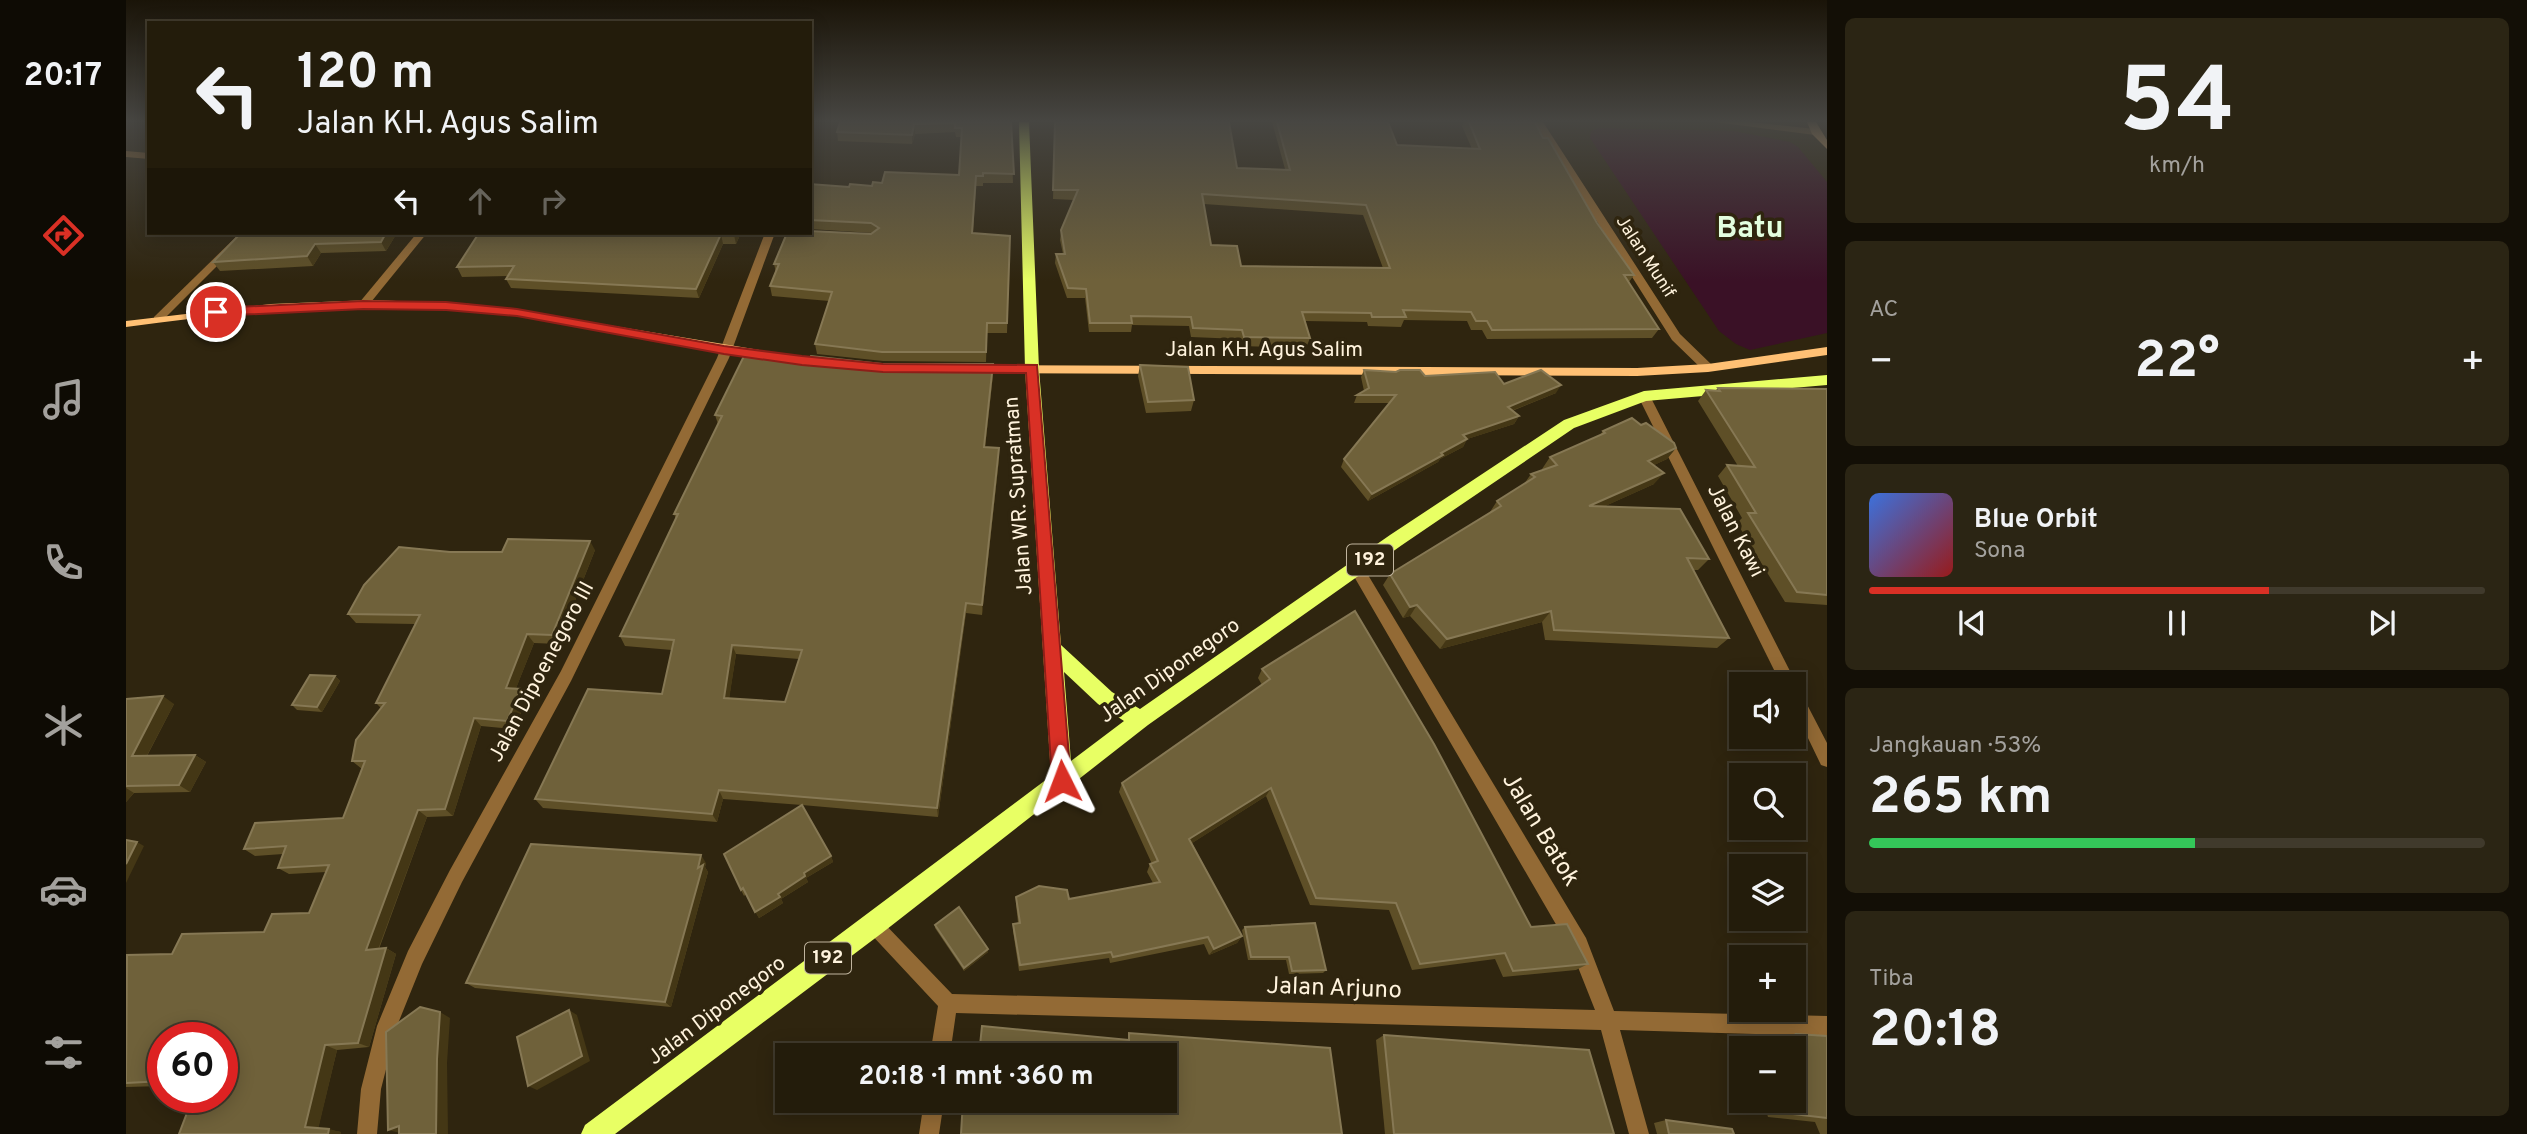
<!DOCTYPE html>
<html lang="id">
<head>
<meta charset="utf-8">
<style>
	:root { --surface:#231c0b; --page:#2b2514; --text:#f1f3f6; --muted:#a3a19d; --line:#403a2c; --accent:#d93025 }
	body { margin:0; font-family:Overpass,sans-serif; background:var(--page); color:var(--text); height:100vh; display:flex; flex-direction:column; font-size:26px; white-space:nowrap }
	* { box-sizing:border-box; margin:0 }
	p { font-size:23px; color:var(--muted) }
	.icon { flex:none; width:38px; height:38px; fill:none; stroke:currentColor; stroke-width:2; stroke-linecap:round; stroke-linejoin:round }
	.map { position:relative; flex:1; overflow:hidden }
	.details { display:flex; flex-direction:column; gap:18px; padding:18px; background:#130f06; width:700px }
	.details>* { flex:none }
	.top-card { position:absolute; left:21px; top:21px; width:665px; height:214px; border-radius:0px; box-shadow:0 4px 18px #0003,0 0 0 2px var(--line); background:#231c0b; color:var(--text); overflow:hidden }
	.buttons { position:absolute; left:1603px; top:672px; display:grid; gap:14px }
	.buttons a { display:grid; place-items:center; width:77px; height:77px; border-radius:0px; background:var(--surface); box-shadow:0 4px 18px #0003,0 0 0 2px var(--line); font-size:35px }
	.speed { position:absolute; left:21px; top:1022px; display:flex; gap:14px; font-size:35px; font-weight:700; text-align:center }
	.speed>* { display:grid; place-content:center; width:91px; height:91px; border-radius:50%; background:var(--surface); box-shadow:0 4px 18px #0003,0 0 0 2px var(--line); line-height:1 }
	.speed .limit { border:10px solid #d22; background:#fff; color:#111 }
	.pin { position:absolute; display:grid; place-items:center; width:60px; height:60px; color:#fff; margin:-30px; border:4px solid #fff; border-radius:50%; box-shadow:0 2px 7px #0007 }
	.me { position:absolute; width:77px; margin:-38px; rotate:357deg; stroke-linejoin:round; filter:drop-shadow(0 0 5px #0008) }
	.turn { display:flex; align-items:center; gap:24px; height:147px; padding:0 35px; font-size:32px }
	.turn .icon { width:91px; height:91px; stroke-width:2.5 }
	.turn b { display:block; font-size:49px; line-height:60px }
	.lanes { display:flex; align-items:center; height:66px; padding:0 35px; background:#0003; justify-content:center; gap:35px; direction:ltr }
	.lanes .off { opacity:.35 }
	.big { font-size:52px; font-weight:700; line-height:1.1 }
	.details .tile { flex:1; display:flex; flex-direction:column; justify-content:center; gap:10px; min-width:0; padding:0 24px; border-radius:10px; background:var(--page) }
	.details .dial { align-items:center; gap:0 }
	.dial b { font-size:91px; line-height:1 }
	.song { display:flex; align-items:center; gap:21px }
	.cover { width:84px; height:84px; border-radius:10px; background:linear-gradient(135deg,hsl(220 70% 55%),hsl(0 70% 35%)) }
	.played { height:7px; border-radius:4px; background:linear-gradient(90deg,var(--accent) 65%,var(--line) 65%) }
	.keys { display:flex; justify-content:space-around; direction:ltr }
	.heat { display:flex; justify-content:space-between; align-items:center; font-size:38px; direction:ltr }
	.charge { height:10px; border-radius:5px; background:linear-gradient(90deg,#34c759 53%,var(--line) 0) }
	.trip { position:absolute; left:649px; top:1043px; width:402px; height:70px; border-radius:0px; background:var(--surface); box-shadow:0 4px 18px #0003,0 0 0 2px var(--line); font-weight:700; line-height:70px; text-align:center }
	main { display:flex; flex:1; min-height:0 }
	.tab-bar { display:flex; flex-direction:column; width:126px; justify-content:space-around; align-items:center; background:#0e0b04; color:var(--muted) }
	.tab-bar .icon { width:49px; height:49px }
	.tab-bar .selected { color:var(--accent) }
	.tab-bar b { font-size:32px; color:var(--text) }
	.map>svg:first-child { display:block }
	.green { fill:#3a1126 }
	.water { fill:#531105 }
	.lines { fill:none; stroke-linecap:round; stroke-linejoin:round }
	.street { fill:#936a35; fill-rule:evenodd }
	.secondary { fill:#ffc074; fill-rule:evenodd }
	.primary { fill:#e8ff64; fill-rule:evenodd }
	.wall { fill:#5e4f27; fill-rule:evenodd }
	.shaded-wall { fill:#443715 }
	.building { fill:#6f613a; stroke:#867854; stroke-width:2; fill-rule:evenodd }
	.route { fill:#d93025; stroke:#8d1f18; stroke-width:2 }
	.labels { text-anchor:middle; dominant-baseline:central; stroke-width:7; stroke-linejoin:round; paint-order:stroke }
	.far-street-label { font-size:18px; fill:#fff3dd; stroke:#2f250f }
	.shield { fill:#2f250f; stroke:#c1b59f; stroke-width:2 }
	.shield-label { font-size:19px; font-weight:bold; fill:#fff3dd }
	.street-label { font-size:21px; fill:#fff3dd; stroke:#2f250f }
	.near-street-label { font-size:24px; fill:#fff3dd; stroke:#2f250f }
	.far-town-label { font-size:30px; font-weight:bold; fill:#e3ffdf; stroke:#2f250f }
</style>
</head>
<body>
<main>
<nav class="tab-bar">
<b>20:17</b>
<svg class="icon selected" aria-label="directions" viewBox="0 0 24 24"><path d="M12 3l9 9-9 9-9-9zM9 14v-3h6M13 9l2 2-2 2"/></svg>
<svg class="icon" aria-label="music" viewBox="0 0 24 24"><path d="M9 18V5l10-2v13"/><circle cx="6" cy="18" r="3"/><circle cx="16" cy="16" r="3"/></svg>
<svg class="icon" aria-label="phone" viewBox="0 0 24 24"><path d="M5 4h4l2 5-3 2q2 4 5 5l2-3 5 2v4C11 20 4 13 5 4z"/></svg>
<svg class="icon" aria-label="climate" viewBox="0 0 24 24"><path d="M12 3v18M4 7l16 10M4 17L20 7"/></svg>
<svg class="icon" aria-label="car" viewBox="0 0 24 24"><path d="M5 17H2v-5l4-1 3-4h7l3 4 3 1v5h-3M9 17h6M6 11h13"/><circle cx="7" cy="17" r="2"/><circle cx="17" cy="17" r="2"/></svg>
<svg class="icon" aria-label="filters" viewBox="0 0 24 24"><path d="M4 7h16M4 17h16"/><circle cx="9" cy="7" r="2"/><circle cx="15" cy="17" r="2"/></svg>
</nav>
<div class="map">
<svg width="1701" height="1134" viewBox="0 0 1701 1134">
	<rect width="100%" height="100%" fill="#2f250f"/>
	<path class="green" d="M1472 128 1608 131 1664 142 1672 147 1701 182V333L1624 350 1610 344 1593 331 1464 138 1465 131Z"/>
	<path class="water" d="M1609 219C1625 217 1641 221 1650 234L1649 238C1633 245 1613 239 1604 225Z"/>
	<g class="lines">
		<g class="street">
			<path d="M1408 122H1417L1554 334 1586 365V371H1578L1546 340Z"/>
			<path d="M1589 122H1623L1689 129 1693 132 1689 135Z"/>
			<path d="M0 151 23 153V159L0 157Z"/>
			<path d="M114 233H124L36 321H28V317Z"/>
			<path d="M291 233H301L241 307H233V303Z"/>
			<path d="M639 233H649L603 358 445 681 336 882 296 964 271 1026 255 1089 251 1134H231L235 1089 251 1026 282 951 324 870 435 671 591 358Z"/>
			<path d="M1518 392 1524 396 1668 679 1671 684 1669 688 1673 689 1701 743V767L1695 765 1668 709V684H1655L1512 396Z"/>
			<path d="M1231 563 1236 565 1460 938 1488 1011 1701 1016V1036L1494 1030 1523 1134H1503L1475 1030 830 1013 824 1055H804L812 1006 742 931 739 925 742 919 748 916 754 919 826 994 1469 1010 1446 952 1226 573 1224 569 1226 565Z"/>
			<path d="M798 1101H818L813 1134H793Z"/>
		</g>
		<g class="secondary">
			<path d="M1681 122H1690L1701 140V149L1686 134Z"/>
			<path d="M246 300 344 304 391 310 669 356 675 360 669 364 634 358C538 342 442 320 345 311 230 300 114 311 0 327V321L145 304Z"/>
			<path d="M1701 347V355L1582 372 1511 376 850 373 844 369 850 365 1511 368 1582 364Z"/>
		</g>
		<path class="primary" d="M893 122H903L913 369 935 645 986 692 1014 709 1264 535 1438 420 1518 391 1701 375V385L1520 401 1448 428 1276 545 1022 725 756 933 489 1134H455L459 1125 925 776 899 369ZM938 672 972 704 998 721 945 761Z"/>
	</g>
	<g class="wall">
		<path d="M714 122H885L887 183H857V186H850L847 233 884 236 881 333H861L860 362 757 361 691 354 689 344 703 301 646 296 644 286 650 273 648 264 747 233 684 229V184L723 187 746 186 756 183 833 175 835 137H830L829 132 789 134 786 144 712 141 711 132Z"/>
		<path d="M929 122 1111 168 1159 169 1146 122H1262L1271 145 1346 149 1336 126 1338 122H1409L1417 138 1471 223 1508 275 1503 282 1533 329 1526 338 1361 339 1356 330H1345L1341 321 1278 320 1275 327 1242 326 1241 322 1179 321 1184 338 1180 348 1115 346 1113 339 1065 337 1063 326 1006 325 1005 332H963L959 298H941L929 263 930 254H937L934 240 935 230 948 200 927 199ZM1078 204 1237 215 1257 268 1115 266 1085 245Z"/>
		<path d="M115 233H271L260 251 195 253 187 266 94 271 87 262Z"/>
		<path d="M353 233H615L610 244H597L573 298 385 288 380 279 382 276 336 277 331 267Z"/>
		<path d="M756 364H867V375L859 447 873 448V459L856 615 840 613 812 817 676 805 705 856 707 862 680 878 682 882 655 899 657 903 633 918 620 894 618 896 615 890 676 805 597 799 591 822 417 808 409 799 536 694 546 650 499 646 494 636 550 519 548 514 592 424 589 415ZM610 654 673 659 659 702 603 698Z"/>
		<path d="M1014 365 1068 400 1065 411 1020 413 1012 376Z"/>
		<path d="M1238 370 1378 384 1430 393 1386 411 1393 416 1388 424 1341 439 1337 447 1314 459 1312 462 1242 501 1215 467 1218 459 1264 403H1228L1231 395 1238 391 1235 377Z"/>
		<path d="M1592 388 1701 389V605L1659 602 1611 523 1616 518 1592 476 1601 465 1612 466 1572 401 1580 390 1589 391Z"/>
		<path d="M1477 431 1550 448 1541 459 1528 465V484L1479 506 1583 559 1572 570H1567L1603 638 1591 648 1419 640 1416 622 1314 649 1284 616 1277 618 1257 585 1264 574 1364 513V512L1371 501 1398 484 1405 474 1417 470 1416 469 1424 457 1473 436Z"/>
		<path d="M469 550 432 644 408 643 390 688 402 697 388 729 355 726 327 816 301 817 253 949 260 948 270 954 243 1047 211 1050 192 1128 215 1132V1134H53L96 1097 37 1038V1086L0 1087V956L46 954 138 932 183 913 200 872 163 874 152 868 157 854 129 856 118 849 217 818 236 769 226 761 255 708 250 703 289 624 230 623 222 614 324 552Z"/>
		<path d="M1136 669 1405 927 1462 964 1450 970 1377 977 1369 959 1286 970 1263 910 1184 905 1140 796 1066 843 1116 936 1111 943 1083 955 1078 944 984 963 983 958 893 971 887 931V924L892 923 890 904V897L943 899 1027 883 1021 872 1024 864H1026L993 792 996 783 1136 685 1132 678Z"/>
		<path d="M209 676 214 681 196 712 171 710 166 705Z"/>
		<path d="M0 699 48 704 21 756 69 755 80 762 64 792 8 793 0 802Z"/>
		<path d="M580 863 579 867 582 872 545 1007 349 988 340 983Z"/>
		<path d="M809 925 862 952 838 971 809 928Z"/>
		<path d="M1119 927 1200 970 1197 973 1163 974 1160 960H1122L1116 930Z"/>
		<path d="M1670 1034 1701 1036V1134H1694L1689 1122 1642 1117 1637 1101H1668V1048H1618L1615 1040 1631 1035 1654 1039Z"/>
		<path d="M1258 1035 1488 1134H1259L1250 1040Z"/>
		<path d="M1540 1120 1608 1134H1531L1528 1123Z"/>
	</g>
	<g class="shaded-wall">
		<path d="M788 124 789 134 786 144V135Z"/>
		<path d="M260 233H271L260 251 255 242Z"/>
		<path d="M609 233H615L610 244 608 235Z"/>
		<path d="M595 234 597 244 573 298 570 289Z"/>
		<path d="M189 244 195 253 187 266 181 256Z"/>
		<path d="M867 364V375L858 458V447Z"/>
		<path d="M1435 385 1430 393 1377 414 1382 407Z"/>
		<path d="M1393 416 1388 424 1332 442 1337 435Z"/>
		<path d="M1341 439 1337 447 1314 459 1312 462 1242 501 1246 494 1315 453Z"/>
		<path d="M873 448V459L856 615V605Z"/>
		<path d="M1550 448 1541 459 1513 472 1522 461Z"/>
		<path d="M1538 473 1528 484 1455 517 1463 506Z"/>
		<path d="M464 541 469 550 432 644 426 635Z"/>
		<path d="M840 603V613L812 817 811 808Z"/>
		<path d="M1291 605 1284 616 1277 618 1284 607Z"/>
		<path d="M1425 611 1416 622 1314 649 1321 639Z"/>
		<path d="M401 634 408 643 387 696 380 688Z"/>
		<path d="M606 645 610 654 602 707 598 698Z"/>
		<path d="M209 676 214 681 196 712 191 707Z"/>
		<path d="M395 689 402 697 388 729 381 721Z"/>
		<path d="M37 696 48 704 17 763 6 756Z"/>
		<path d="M348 718 355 726 327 816 319 809Z"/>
		<path d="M69 755 80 762 64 792 53 785Z"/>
		<path d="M0 788 8 793 0 802Z"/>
		<path d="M1145 788 1140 796 1060 847 1063 839Z"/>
		<path d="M593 790 597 799 591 822 586 814Z"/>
		<path d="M292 810 301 817 250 955 240 950Z"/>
		<path d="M11 842 18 846 0 883V864Z"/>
		<path d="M575 855 580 863 579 867 582 872 545 1007 539 1002Z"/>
		<path d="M705 856 707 862 680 878 682 882 655 899 657 903 633 918 629 912 678 873Z"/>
		<path d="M1116 936 1111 943 1083 955 1088 949Z"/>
		<path d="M260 948 270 954 243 1047 232 1043Z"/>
		<path d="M862 949V952L838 971V968Z"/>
		<path d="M443 1010 451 1015 464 1061 411 1090 402 1086Z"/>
		<path d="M314 1012 324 1018 321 1063 322 1134H310L311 1059Z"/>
		<path d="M199 1045 211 1050 192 1130 179 1127Z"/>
		<path d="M273 1126 274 1133 262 1130Z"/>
		<path d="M203 1129 215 1132V1134H202Z"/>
	</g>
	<g class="building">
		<path d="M714 122H885L888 174 857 173V176H850L846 233 884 236 881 323H861L860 352H756L689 344 706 292 644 286 653 264H648L661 233H684V231L745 234 753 228 745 223 684 220V184L723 187 724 184 746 186 747 182 756 183 759 172 833 175 836 128H829V123L788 124 786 135 711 132Z"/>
		<path d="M929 122H1103L1111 168 1164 170 1151 122H1262L1271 145 1354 149 1343 122H1409L1417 138H1422L1471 223 1508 275H1498L1533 329 1366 330 1361 321H1350L1345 312 1277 310 1280 317H1246L1245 313 1176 312 1184 338 1118 337 1116 330 1067 328 1065 317 1005 316 1006 323H964L960 289 942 288 930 254H939L935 230 952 190H927ZM1076 194 1240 205 1264 268 1115 266 1111 246 1085 245Z"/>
		<path d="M115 233H260L255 242 189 244 181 256 87 262Z"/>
		<path d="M353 233H609L608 235 595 234 570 289 380 279 388 266 331 267Z"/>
		<path d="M618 356 684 359 685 356 756 364H867L858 447 873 448 856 605 840 603 811 808 593 790 586 814 409 799 462 689 536 694 548 640 494 636 552 514H548L596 416 589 415ZM606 645 676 650 659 702 598 698Z"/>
		<path d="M1014 365 1062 367 1068 400 1022 402Z"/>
		<path d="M1238 370 1270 372 1274 370H1294L1299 376 1369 372 1378 384 1415 370 1435 385 1382 407 1393 416 1337 435 1341 439 1315 453 1317 455 1246 494 1218 459 1270 395H1231L1243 388Z"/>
		<path d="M1592 388 1701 389V595L1671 592 1622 513H1630L1601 465 1629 467 1580 390 1594 391Z"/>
		<path d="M1506 418 1515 425 1520 423 1548 443 1550 448 1522 461 1538 473 1463 506 1554 509 1583 559 1561 558 1603 638 1428 630 1425 611 1321 639 1291 605 1284 607 1264 574 1375 506 1371 501 1409 477 1405 474 1431 465 1424 457 1479 433 1477 431Z"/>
		<path d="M382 539 464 541 426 635 401 634 380 688 395 689 381 721 348 718 319 809 292 810 240 950 260 948 232 1043 199 1045 179 1127 203 1129 202 1134H53L67 1097H96V1038H37V1081L0 1083 1 955 46 954 56 934 138 932 146 914 183 913 203 865 152 868 160 846 118 849 129 823 217 818 239 761H226L230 740 259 703H250L294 615 222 614 238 585 273 547 324 552H376Z"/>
		<path d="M1229 611 1308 744 1405 927 1441 924 1462 964 1387 971 1379 953 1294 964 1270 903 1190 898 1145 788 1063 839 1116 936 1088 949 1082 937 987 957 985 952 894 965 887 924 894 923 890 897 913 886 941 890 943 899 1034 882 1024 864 1032 861 996 783 1144 679 1136 669Z"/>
		<path d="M184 675 209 676 191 707 166 705Z"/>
		<path d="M37 696 6 756 69 755 53 785 0 786V699Z"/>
		<path d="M676 805 705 856 678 873 679 876 652 894 654 897 629 912 617 888 615 890 598 854Z"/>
		<path d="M0 840 11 842 0 864Z"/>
		<path d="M405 844 575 855 572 868 577 865 539 1002 340 983Z"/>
		<path d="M833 907 862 949 838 968 809 925Z"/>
		<path d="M1189 923 1200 970 1166 971 1163 957H1125L1119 927Z"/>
		<path d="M294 1007 314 1012 311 1059 310 1134H273V1126L262 1130 260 1032Z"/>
		<path d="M443 1010 456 1056 402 1086 391 1037Z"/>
		<path d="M856 1026 1003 1040V1033L1204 1048 1216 1134H835L837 1101H1040V1055H853Z"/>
		<path d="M1670 1034 1701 1036V1118L1659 1113 1654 1101H1668V1048H1635L1631 1035 1673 1041Z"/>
		<path d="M1258 1035 1463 1050 1488 1134H1268Z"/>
		<path d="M1540 1120 1606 1129 1608 1134H1543Z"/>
	</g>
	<linearGradient id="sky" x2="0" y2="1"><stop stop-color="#1a1408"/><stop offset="0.43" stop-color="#474642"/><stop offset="1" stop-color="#474642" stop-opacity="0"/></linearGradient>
	<rect width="1701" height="281" fill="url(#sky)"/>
	<path class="route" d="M237 301 320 302 391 309 598 346 676 356 757 364 911 365 945 781 943 787 936 790 929 787 926 781 900 373 757 372 676 365 598 354 391 316 320 310 237 309 90 316 84 312 90 308Z"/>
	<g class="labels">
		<g class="far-street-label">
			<text transform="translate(1519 257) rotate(57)">Jalan Munif</text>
		</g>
		<g class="shield">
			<rect x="1221" y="544.5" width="46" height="31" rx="5"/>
			<rect x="679" y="942.5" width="46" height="31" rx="5"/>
		</g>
		<g class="shield-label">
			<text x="1244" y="560">192</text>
			<text x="702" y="958">192</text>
		</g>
		<g class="street-label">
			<text x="1138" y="350">Jalan KH. Agus Salim</text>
			<text transform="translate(893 496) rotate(-94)">Jalan WR. Supratman</text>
			<text transform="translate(1609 531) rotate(63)">Jalan Kawi</text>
			<text transform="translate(1044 671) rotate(-35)">Jalan Diponegoro</text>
			<text transform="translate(416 672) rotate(-62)">Jalan Dipoenegoro III</text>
			<text transform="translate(591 1011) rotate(-37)">Jalan Diponegoro</text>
		</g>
		<g class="near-street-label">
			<text transform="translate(1414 830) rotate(59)">Jalan Batok</text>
			<text transform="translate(1208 989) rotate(2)">Jalan Arjuno</text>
		</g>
		<g class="far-town-label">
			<text x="1624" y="229">Batu</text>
		</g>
	</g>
</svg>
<div class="buttons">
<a><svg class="icon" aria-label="sound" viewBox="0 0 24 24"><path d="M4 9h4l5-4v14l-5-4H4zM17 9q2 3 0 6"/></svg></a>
<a><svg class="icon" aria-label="search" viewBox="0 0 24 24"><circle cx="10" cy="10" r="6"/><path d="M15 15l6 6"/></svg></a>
<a><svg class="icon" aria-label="layers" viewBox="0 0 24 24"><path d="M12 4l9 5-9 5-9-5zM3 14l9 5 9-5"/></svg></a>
<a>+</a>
<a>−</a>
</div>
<div class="speed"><div class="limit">60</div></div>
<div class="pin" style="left:90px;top:312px;background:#d93025"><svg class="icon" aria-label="arrive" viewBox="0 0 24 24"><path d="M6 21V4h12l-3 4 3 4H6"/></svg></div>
<svg class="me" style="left:936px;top:781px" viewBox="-20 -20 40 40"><path d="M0-17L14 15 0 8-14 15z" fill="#d93025" stroke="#fff" stroke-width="4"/></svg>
<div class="trip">20:18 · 1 mnt · 360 m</div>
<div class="top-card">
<div class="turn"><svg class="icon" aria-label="left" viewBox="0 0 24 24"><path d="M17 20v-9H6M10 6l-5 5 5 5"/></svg><div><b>120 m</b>Jalan KH. Agus Salim</div></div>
<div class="lanes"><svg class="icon" aria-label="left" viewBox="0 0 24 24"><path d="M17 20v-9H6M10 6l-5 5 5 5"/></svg><svg class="icon off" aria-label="ahead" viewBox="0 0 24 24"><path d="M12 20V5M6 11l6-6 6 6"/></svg><svg class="icon off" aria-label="right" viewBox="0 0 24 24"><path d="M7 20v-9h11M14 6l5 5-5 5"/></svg></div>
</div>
</div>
<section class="details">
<div class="tile dial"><b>54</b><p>km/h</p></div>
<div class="tile"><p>AC</p>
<div class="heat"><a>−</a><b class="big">22°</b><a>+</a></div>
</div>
<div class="tile">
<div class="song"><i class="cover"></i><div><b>Blue Orbit</b><p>Sona</p></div></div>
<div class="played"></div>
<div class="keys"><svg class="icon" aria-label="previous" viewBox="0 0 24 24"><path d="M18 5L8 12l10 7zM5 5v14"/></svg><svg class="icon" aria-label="pause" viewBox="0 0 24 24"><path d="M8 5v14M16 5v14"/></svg><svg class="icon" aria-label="next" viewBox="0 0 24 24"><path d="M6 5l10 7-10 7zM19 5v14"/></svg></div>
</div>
<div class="tile"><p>Jangkauan · 53%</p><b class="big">265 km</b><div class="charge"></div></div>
<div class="tile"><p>Tiba</p><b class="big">20:18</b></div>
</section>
</main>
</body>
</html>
